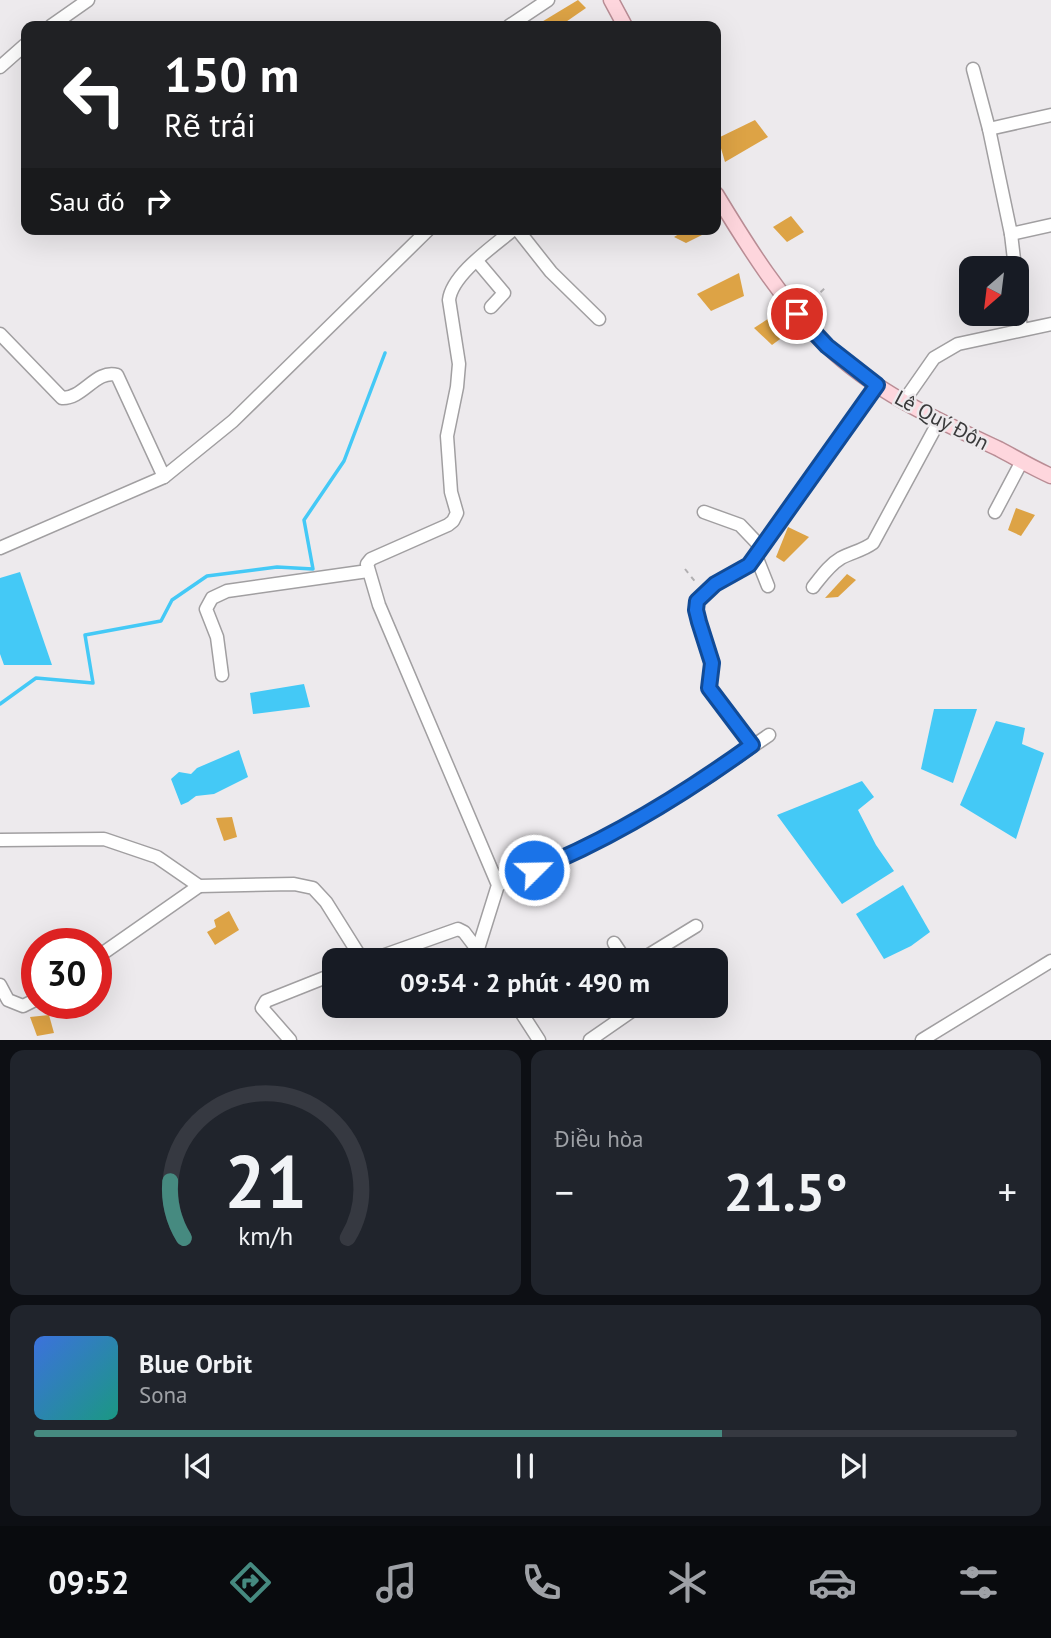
<!DOCTYPE html>
<html lang="vi">
<head>
<meta charset="utf-8">
<style>
	:root { --surface:#171b24; --page:#20242c; --text:#f1f3f6; --muted:#9ea1a6; --line:#363941; --accent:#468a80 }
	body { margin:0; font-family:"PT Sans",sans-serif; background:var(--page); color:var(--text); height:100vh; display:flex; flex-direction:column; font-size:26px; white-space:nowrap }
	* { box-sizing:border-box; margin:0 }
	p { font-size:23px; color:var(--muted) }
	.icon { flex:none; width:38px; height:38px; fill:none; stroke:currentColor; stroke-width:2; stroke-linecap:round; stroke-linejoin:round }
	.map { position:relative; height:1040px; overflow:hidden }
	.drawer { display:flex; flex-direction:column; gap:10px; padding:10px; background:#0d0f14; flex:1 }
	.drawer>* { flex:none }
	.hud { position:absolute; left:21px; top:21px; width:700px; height:214px; border-radius:14px; box-shadow:0 7px 28px #0002; background:#202124; color:#fff; overflow:hidden }
	.needle { width:46px; rotate:208deg }
	.buttons { position:absolute; left:959px; top:256px; display:grid; gap:14px }
	.buttons a { display:grid; place-items:center; width:70px; height:70px; border-radius:14px; background:var(--surface); box-shadow:0 7px 28px #0002; font-size:35px }
	.speed { position:absolute; left:21px; top:928px; display:flex; gap:14px; font-size:35px; font-weight:700; text-align:center }
	.speed>* { display:grid; place-content:center; width:91px; height:91px; border-radius:50%; background:var(--surface); box-shadow:0 7px 28px #0002; line-height:1 }
	.speed .limit { border:10px solid #d22; background:#fff; color:#111 }
	.pin { position:absolute; display:grid; place-items:center; width:60px; height:60px; color:#fff; margin:-30px; border:4px solid #fff; border-radius:50%; box-shadow:0 2px 7px #0007 }
	.me { position:absolute; width:77px; margin:-38px; rotate:67deg; stroke-linejoin:round; filter:drop-shadow(0 0 5px #0008) }
	.turn { display:flex; align-items:center; gap:24px; height:147px; padding:0 28px; font-size:32px }
	.turn .icon { width:91px; height:91px; stroke-width:2.5 }
	.turn b { display:block; font-size:49px; line-height:60px }
	.then { display:flex; align-items:center; height:66px; padding:0 28px; background:#0003; gap:14px; font-size:26px }
	.big { font-size:52px; font-weight:700; line-height:1.1 }
	.drawer .card { flex:1; display:flex; flex-direction:column; justify-content:center; gap:10px; min-width:0; padding:0 24px; border-radius:14px; background:var(--page) }
	.drawer .dial { align-items:center; gap:0 }
	.dial svg { height:182px; overflow:visible; fill:none; stroke:var(--line); stroke-width:7; stroke-linecap:round; text-anchor:middle }
	.dial text { fill:var(--text); stroke:none }
	.song { display:flex; align-items:center; gap:21px }
	.cover { width:84px; height:84px; border-radius:10px; background:linear-gradient(135deg,hsl(220 70% 55%),hsl(170 70% 35%)) }
	.played { height:7px; border-radius:4px; background:linear-gradient(90deg,var(--accent) 70%,var(--line) 70%) }
	.keys { display:flex; justify-content:space-around; direction:ltr }
	.heat { display:flex; justify-content:space-between; align-items:center; font-size:38px; direction:ltr }
	.drawer .tiles { flex:1; display:grid; gap:10px; grid-template-columns:1fr 1fr }
	.card:last-child { grid-column:span 2 }
	.trip { position:absolute; left:322px; top:948px; width:406px; height:70px; border-radius:14px; background:var(--surface); box-shadow:0 7px 28px #0002; font-weight:700; line-height:70px; text-align:center }
	.menu { display:flex; height:112px; justify-content:space-around; align-items:center; background:#090b0e; color:var(--muted) }
	.menu .icon { width:49px; height:49px }
	.menu .active { color:var(--accent) }
	.menu b { font-size:32px; color:var(--text) }
	.map>svg:first-child { display:block }
	.water { fill:#44c9f6 }
	.lines { fill:none; stroke-linecap:round; stroke-linejoin:round }
	.stream { stroke:#44c9f6; stroke-width:3.5 }
	.building { fill:#dda345 }
	.minor-casing { stroke:#a19fa1; stroke-width:15 }
	.major-casing { stroke:#b98d95; stroke-width:17 }
	.path { stroke:#b1afb1; stroke-width:2; stroke-dasharray:5 5; stroke-linecap:butt }
	.minor { stroke:#fff; stroke-width:12 }
	.major { stroke:#fed6dd; stroke-width:14 }
	.route-casing { stroke:#114b97; stroke-width:18 }
	.route { stroke:#1a73e8; stroke-width:12 }
	.labels { text-anchor:middle; dominant-baseline:central; stroke-width:5; stroke-linejoin:round; paint-order:stroke }
	.street-label { font-size:21px; fill:#3a3a3b; stroke:#edeaed }
</style>
</head>
<body>
<div class="map">
<svg width="1051" height="1040" viewBox="0 0 1051 1040">
	<rect width="100%" height="100%" fill="#edeaed"/>
	<g class="water">
		<path d="M20 572 52 665H4L0 654V578Z"/>
		<path d="M304 684 310 707 253 714 250 693Z"/>
		<path d="M934 709H977L953 783 921 769Z"/>
		<path d="M996 721 1025 728 1022 744 1044 753 1016 839 960 805Z"/>
		<path d="M239 750 248 777 214 794 196 796 188 802 181 805 171 779 179 772 191 774 197 768Z"/>
		<path d="M862 781 874 797 858 810 876 845 894 871 842 904 777 815Z"/>
		<path d="M903 885 930 932 911 946 884 959 856 914Z"/>
	</g>
	<g class="lines">
		<path class="stream" d="M0 704 36 678 93 683 85 635 161 621 172 600 207 576 277 567 313 569 304 520 344 461 385 353"/>
	</g>
	<g class="building">
		<path d="M578 0 586 8 560 26H535Z"/>
		<path d="M755 120 768 137 725 162 718 138Z"/>
		<path d="M791 216 804 232 787 242 773 227Z"/>
		<path d="M687 229H714L686 243 674 237Z"/>
		<path d="M739 273 744 296 711 311 697 294Z"/>
		<path d="M774 315 791 331 772 345 754 328Z"/>
		<path d="M1016 508 1035 515 1021 536 1008 530Z"/>
		<path d="M788 527 809 537 784 562 776 557Z"/>
		<path d="M847 574 856 580 838 597 825 598Z"/>
		<path d="M232 817 237 837 224 841 216 818Z"/>
		<path d="M229 911 239 930 215 945 207 932 216 927 214 920Z"/>
		<path d="M49 1015 54 1033 37 1036 30 1017Z"/>
	</g>
	<g class="lines">
		<defs>
			<g id="minor">
				<path d="M51 26 88 0"/>
				<path d="M509 26 548 0"/>
				<path d="M0 67 26 44"/>
				<path d="M973 69 989 129"/>
				<path d="M1051 115 989 129 1011 234 1051 225"/>
				<path d="M517 229 551 272 599 319"/>
				<path d="M1011 234 1015 268"/>
				<path d="M477 261 504 293 491 307"/>
				<path d="M1017 290 1021 330"/>
				<path d="M0 334 62 398C83 399 96 369 117 375L164 477"/>
				<path d="M904 401 934 358 958 344 1051 324"/>
				<path d="M704 512 740 525 762 548"/>
				<path d="M995 512 1022 461"/>
				<path d="M0 548 164 477 233 421 429 229"/>
				<path d="M756 556 768 586"/>
				<path d="M813 587C821 577 829 565 841 558 852 552 862 551 873 543L939 421"/>
				<path d="M222 675 217 637 206 609 212 598 227 591 368 571"/>
				<path d="M752 745 709 688 712 663 699 622 696 610 697 601 715 584 749 565 877 385"/>
				<path d="M0 840 104 839 157 857 199 886 294 884 313 888 326 902 363 961"/>
				<path d="M498 885 555 861 626 826 702 781 769 735"/>
				<path d="M614 943 626 961"/>
				<path d="M478 949 498 885 379 605 367 564 371 559 448 525 453 521 457 513 451 492 447 436 457 387 459 364 449 300C452 274 494 246 514 229"/>
				<path d="M96 958 199 886"/>
				<path d="M368 961 458 929 464 932 486 961"/>
				<path d="M639 961 696 926"/>
				<path d="M0 985 8 1000 23 1006 37 999"/>
				<path d="M517 1006 539 1040"/>
				<path d="M290 1040 262 1008 266 1001 334 974"/>
				<path d="M590 1040 639 1006"/>
				<path d="M922 1040 1051 961"/>
			</g>
			<g id="major">
				<path d="M611 0 625 26"/>
				<path d="M716 194C748 247 782 301 826 345 874 392 939 421 999 449 1016 458 1033 468 1051 476"/>
			</g>
		</defs>
		<use href="#minor" class="minor-casing"/>
		<use href="#major" class="major-casing"/>
		<g class="path">
			<path d="M806 306 825 288"/>
			<path d="M685 569 697 584"/>
		</g>
		<use href="#minor" class="minor"/>
		<use href="#major" class="major"/>
	</g>
	<g class="lines">
		<defs>
			<path id="route" d="M534 870C612 839 684 794 752 745L709 688 712 663 699 622 696 610 697 601 715 584 749 565 877 385 827 346 797 314"/>
		</defs>
		<use href="#route" class="route-casing"/>
		<use href="#route" class="route"/>
	</g>
	<g class="labels">
		<g class="street-label">
			<text transform="translate(942 420) rotate(28)">Lê Quý Đôn</text>
		</g>
	</g>
</svg>
<div class="buttons">
<a><svg class="needle" viewBox="-14 -14 28 28"><path d="M0-13l5 13h-10z" fill="#e53935"/><path d="M0 13l5-13h-10z" fill="#9ea1a6"/></svg></a>
</div>
<div class="speed"><div class="limit">30</div></div>
<div class="pin" style="left:797px;top:314px;background:#d93025"><svg class="icon" aria-label="arrive" viewBox="0 0 24 24"><path d="M6 21V4h12l-3 4 3 4H6"/></svg></div>
<svg class="me" style="left:534px;top:870px" viewBox="-20 -20 40 40"><circle r="17" fill="#1a73e8" stroke="#fff" stroke-width="3"/><path d="M0-11L8 9 0 5-8 9z" fill="#fff"/></svg>
<div class="trip">09:54 · 2 phút · 490 m</div>
<div class="hud">
<div class="turn"><svg class="icon" aria-label="left" viewBox="0 0 24 24"><path d="M17 20v-9H6M10 6l-5 5 5 5"/></svg><div><b>150 m</b>Rẽ trái</div></div>
<div class="then">Sau đó<svg class="icon" aria-label="right" viewBox="0 0 24 24"><path d="M7 20v-9h11M14 6l5 5-5 5"/></svg></div>
</div>
</div>
<section class="drawer">
<div class="tiles">
<div class="card dial"><svg viewBox="0 0 100 80">
<path d="M14 69A42 42 0 1 1 86 69"/>
<path d="M14 69A42 42 0 0 1 8 44" stroke="#468a80"/>
<text x="50" y="56" font-size="32" font-weight="700">21</text>
<text x="50" y="72" font-size="11">km/h</text>
</svg></div>
<div class="card"><p>Điều hòa</p>
<div class="heat"><a>−</a><b class="big">21.5°</b><a>+</a></div>
</div>
<div class="card">
<div class="song"><i class="cover"></i><div><b>Blue Orbit</b><p>Sona</p></div></div>
<div class="played"></div>
<div class="keys"><svg class="icon" aria-label="previous" viewBox="0 0 24 24"><path d="M18 5L8 12l10 7zM5 5v14"/></svg><svg class="icon" aria-label="pause" viewBox="0 0 24 24"><path d="M8 5v14M16 5v14"/></svg><svg class="icon" aria-label="next" viewBox="0 0 24 24"><path d="M6 5l10 7-10 7zM19 5v14"/></svg></div>
</div>
</div>
</section>
<nav class="menu">
<b>09:52</b>
<svg class="icon active" aria-label="directions" viewBox="0 0 24 24"><path d="M12 3l9 9-9 9-9-9zM9 14v-3h6M13 9l2 2-2 2"/></svg>
<svg class="icon" aria-label="music" viewBox="0 0 24 24"><path d="M9 18V5l10-2v13"/><circle cx="6" cy="18" r="3"/><circle cx="16" cy="16" r="3"/></svg>
<svg class="icon" aria-label="phone" viewBox="0 0 24 24"><path d="M5 4h4l2 5-3 2q2 4 5 5l2-3 5 2v4C11 20 4 13 5 4z"/></svg>
<svg class="icon" aria-label="climate" viewBox="0 0 24 24"><path d="M12 3v18M4 7l16 10M4 17L20 7"/></svg>
<svg class="icon" aria-label="car" viewBox="0 0 24 24"><path d="M5 17H2v-5l4-1 3-4h7l3 4 3 1v5h-3M9 17h6M6 11h13"/><circle cx="7" cy="17" r="2"/><circle cx="17" cy="17" r="2"/></svg>
<svg class="icon" aria-label="filters" viewBox="0 0 24 24"><path d="M4 7h16M4 17h16"/><circle cx="9" cy="7" r="2"/><circle cx="15" cy="17" r="2"/></svg>
</nav>
</body>
</html>
